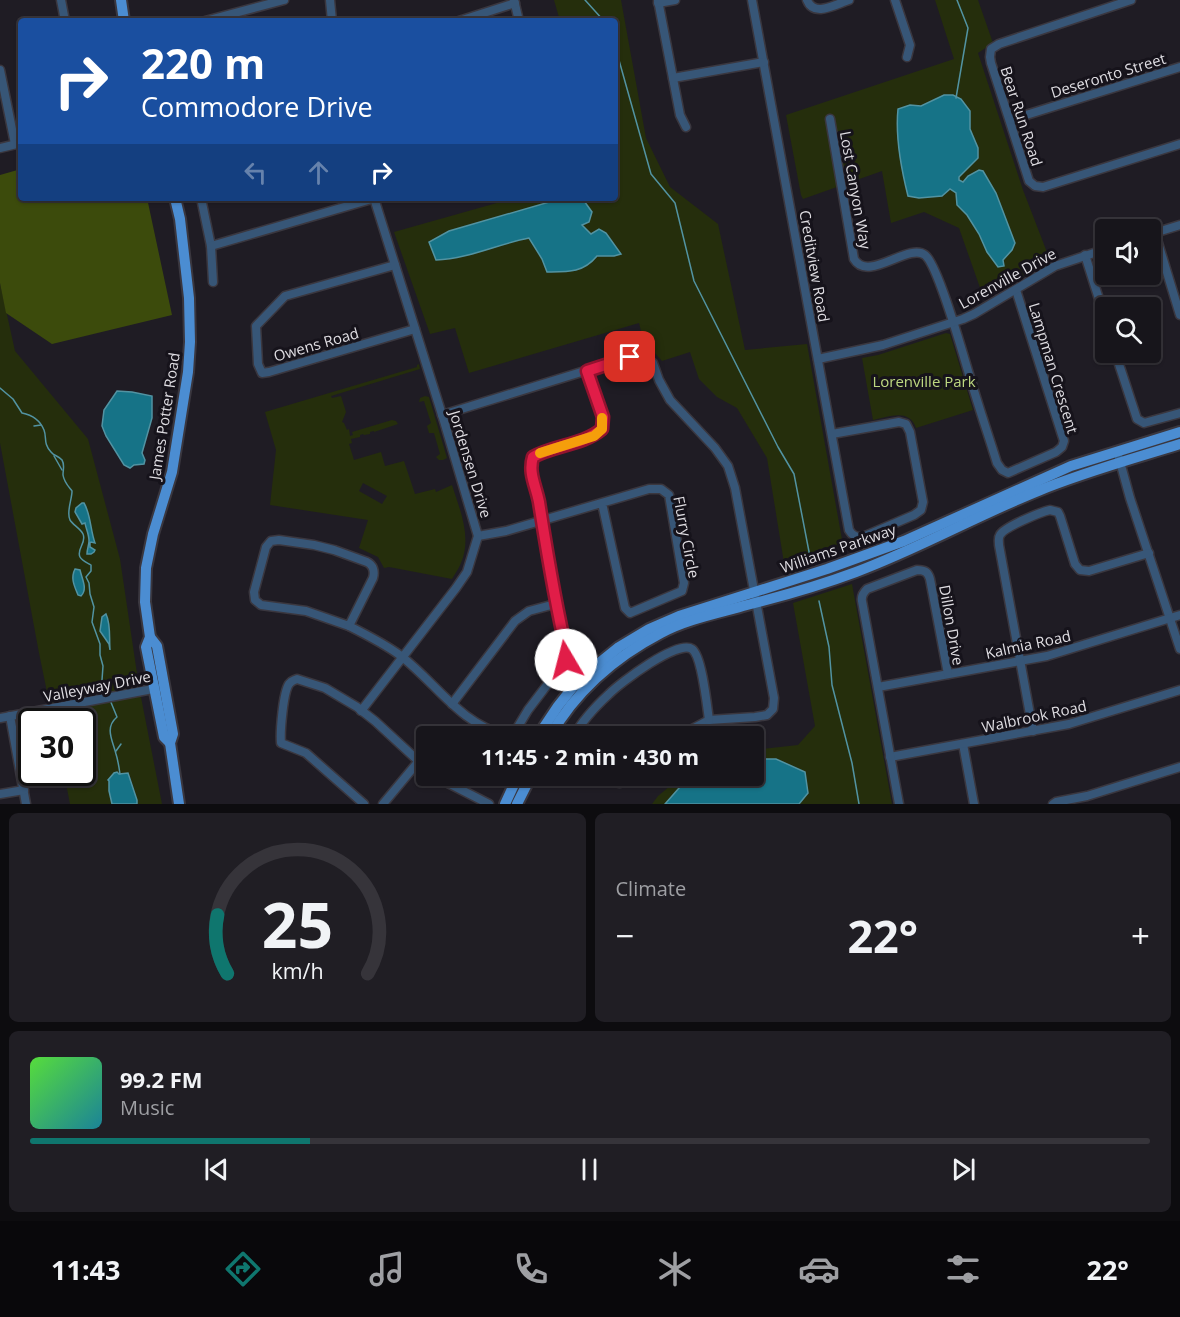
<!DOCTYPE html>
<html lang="en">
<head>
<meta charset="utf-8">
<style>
	:root { --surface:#17151b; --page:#201e24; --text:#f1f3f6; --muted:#9e9fa3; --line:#36343a; --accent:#0f766e }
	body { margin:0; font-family:"Open Sans",sans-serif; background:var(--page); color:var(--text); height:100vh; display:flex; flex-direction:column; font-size:22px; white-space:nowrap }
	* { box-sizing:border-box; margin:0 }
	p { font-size:20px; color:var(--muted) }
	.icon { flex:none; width:33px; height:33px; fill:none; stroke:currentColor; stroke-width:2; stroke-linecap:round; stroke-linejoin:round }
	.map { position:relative; height:804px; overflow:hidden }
	.side { display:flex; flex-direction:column; gap:9px; padding:9px; background:#0d0c0f; flex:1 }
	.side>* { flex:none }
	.guide { position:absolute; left:18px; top:18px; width:600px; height:183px; border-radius:6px; box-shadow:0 2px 4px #0004,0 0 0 2px var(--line); background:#1a4fa0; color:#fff; overflow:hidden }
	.tools { position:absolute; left:1095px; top:219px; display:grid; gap:12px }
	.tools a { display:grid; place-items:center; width:66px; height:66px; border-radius:6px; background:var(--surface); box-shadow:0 2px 4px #0004,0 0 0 2px var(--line); font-size:30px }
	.speed { position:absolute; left:18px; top:708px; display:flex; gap:12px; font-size:30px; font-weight:700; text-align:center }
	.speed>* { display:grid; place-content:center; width:78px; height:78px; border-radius:50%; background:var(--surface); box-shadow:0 2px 4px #0004,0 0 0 2px var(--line); line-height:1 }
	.speed .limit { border:3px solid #111; border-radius:9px; background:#fff; color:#111 }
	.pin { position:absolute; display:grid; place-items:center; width:51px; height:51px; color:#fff; margin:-26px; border-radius:12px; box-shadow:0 3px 9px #0006 }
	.me { position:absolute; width:66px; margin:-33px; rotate:352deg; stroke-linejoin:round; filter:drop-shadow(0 0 4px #0008) }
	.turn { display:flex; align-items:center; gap:21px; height:126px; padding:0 24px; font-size:27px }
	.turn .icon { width:78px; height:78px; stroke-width:2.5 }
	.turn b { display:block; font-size:42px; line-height:51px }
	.lanes { display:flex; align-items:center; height:57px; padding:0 24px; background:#0003; justify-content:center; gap:30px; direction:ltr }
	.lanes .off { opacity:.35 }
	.big { font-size:45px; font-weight:700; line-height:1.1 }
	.side .widget { flex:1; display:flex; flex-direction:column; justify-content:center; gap:9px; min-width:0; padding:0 21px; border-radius:9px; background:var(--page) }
	.side .dial { align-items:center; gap:0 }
	.dial svg { height:156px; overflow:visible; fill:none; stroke:var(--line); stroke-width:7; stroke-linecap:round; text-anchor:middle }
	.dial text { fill:var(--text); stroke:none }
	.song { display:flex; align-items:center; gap:18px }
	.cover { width:72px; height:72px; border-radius:9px; background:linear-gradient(135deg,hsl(110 70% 55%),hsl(190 70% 35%)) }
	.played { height:6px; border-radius:3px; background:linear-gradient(90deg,var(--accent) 25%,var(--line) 25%) }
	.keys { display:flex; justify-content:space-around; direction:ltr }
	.heat { display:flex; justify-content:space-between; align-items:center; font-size:33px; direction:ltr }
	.side .tiles { flex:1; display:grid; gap:9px; grid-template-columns:1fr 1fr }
	.widget:last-child { grid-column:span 2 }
	.trip { position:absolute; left:416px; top:726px; width:348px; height:60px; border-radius:6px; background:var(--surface); box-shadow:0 2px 4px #0004,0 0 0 2px var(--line); font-weight:700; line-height:60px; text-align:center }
	.menu { display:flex; height:96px; justify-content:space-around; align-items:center; background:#09080b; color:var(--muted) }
	.menu .icon { width:42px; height:42px }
	.menu .active { color:var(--accent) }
	.menu b { font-size:27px; color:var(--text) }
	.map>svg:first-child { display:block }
	.green { fill:#252e0c; fill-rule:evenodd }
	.forest { fill:#3c4b0c }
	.water { fill:#167387; stroke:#5293a2; stroke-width:1.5 }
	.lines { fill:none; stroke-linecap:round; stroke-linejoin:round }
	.stream { stroke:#5293a2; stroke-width:1.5 }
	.minor-casing { stroke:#3a373f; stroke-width:11 }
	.major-casing { stroke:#3a373f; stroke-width:14 }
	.minor { stroke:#375677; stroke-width:8 }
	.major { stroke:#4b8dd2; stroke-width:10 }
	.route-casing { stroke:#92132f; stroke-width:15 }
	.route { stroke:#e11d48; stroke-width:10 }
	.slow { stroke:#f59e0b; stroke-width:10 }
	.labels { text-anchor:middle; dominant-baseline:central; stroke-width:6; stroke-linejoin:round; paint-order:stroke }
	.street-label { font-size:15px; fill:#dfdde2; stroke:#16131b }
	.park-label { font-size:15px; fill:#bdd780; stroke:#16131b }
</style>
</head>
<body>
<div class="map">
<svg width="1180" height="804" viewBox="0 0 1180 804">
	<rect width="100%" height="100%" fill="#1f1c24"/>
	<g class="green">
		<path d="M554 0H621L646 138 670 187 718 224 745 350 807 344 843 545 785 569 767 458 737 408 717 397 699 379 690 352 662 361 652 350 645 347 639 323 469 373 455 328 430 334 394 232 514 198H615V21H560Z"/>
		<path d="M935 0H978L993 43 978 53 1023 190 1050 260 984 299 959 228 924 212 891 223 882 171 803 199 801 195 786 115 954 59Z"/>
		<path d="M0 283 15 351 88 439 120 559 139 687 162 804H137C138 798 132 784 130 776L117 772C107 785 109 789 112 804H70L64 773 82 772V722L53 721 39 653 0 443ZM79 505H81L88 513 90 527 95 543 91 541 90 547 87 551C90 535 90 528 77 516L76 508ZM80 570 84 585V589L78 595 74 586ZM105 614 109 629V645L100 631 103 615Z"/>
		<path d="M946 333 950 334 973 410 916 428C909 408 889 417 873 420L862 358 878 355Z"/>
		<path d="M419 364 420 369 331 396 332 398 341 396 346 412 342 422 344 423 347 430 349 429 350 436 353 435 352 432 392 420 396 421 398 424 374 432V431L370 432V434L364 435 363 434 360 435V437L351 439 352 443 349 444 354 460 381 452 385 466 404 461 415 494 435 489 436 492 452 485C460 510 472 537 461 563 459 568 455 574 452 579L389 567 384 568 378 557 359 548 368 520 270 505 276 450 265 412 417 367V365ZM363 483 387 496 382 504 359 491Z"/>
		<path d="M425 396 429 397 447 458 443 460H439L436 457 440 454 434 433H429L427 426 431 423 424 401 419 402 420 398Z"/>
		<path d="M852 584 892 804H652L658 796 682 776H753V750L798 745 815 726 793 603Z"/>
	</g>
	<path class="forest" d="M21 169V198H147L172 315 52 344 6 313 0 283V175Z"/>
	<g class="water">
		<path d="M944 95H953L961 99 970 111V129L978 148V158L959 177V180L963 182 968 176 979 170 983 171 996 193 1015 243 1012 250 1003 260 1004 266 998 267 987 252 979 234 967 215 957 205 956 193 950 189 942 196 919 198 908 196C901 168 895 138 898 109L910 105 921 106Z"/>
		<path d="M563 198H582L592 212 589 222 582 225 591 234 599 229 606 233 621 254 614 256H597C583 273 568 272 547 272L542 259 529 238C498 244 468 259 436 260L429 242 449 231Z"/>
		<path d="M117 391 132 392 152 396V418L142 453 145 460 144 464 134 465 130 468 124 465 106 436 102 426 104 410Z"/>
		<path d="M82 503H84C91 515 90 529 95 543L91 542 90 543V547L95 550 94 552 91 554H87C87 549 89 545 89 541 89 534 86 529 85 523L82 524 75 512 76 508Z"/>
		<path d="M75 569 80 570C82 579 88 589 81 596L78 595C75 587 70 579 75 569Z"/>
		<path d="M106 614C111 624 109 638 110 650L109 644 100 631 102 617Z"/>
		<path d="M753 759H776L805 772 808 793 799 804H665L687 779 695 776H753Z"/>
		<path d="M117 772 119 774 128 773 137 800V804H112L109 791V781L108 780 114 773Z"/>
	</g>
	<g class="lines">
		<g class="stream">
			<path d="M585 0 604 21"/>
			<path d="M615 46 651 174 675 203 694 281 778 447 794 474 811 562"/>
			<path d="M956 98 968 28 957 0"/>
			<path d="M0 388 13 399 22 413C32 415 40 420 44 430 47 438 43 443 51 452 54 456 59 456 62 460 65 465 63 469 63 475 64 482 68 486 72 491 72 500 66 512 70 520 73 525 80 528 83 534 87 543 76 549 80 557 82 561 88 563 91 565V571L86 577 89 583 90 594 94 607 92 622 100 644V655L103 666 102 680 109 695"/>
			<path d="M34 426 41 425"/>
			<path d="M54 456 62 470"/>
			<path d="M819 601 829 647 832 685 852 763 859 804"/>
			<path d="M110 700 117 717C104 728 113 741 116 754 118 760 119 767 120 774"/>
			<path d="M116 751 121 744"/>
		</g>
		<defs>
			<g id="minor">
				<path d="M61 0 65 21"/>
				<path d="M330 0 332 21"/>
				<path d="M514 0 519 21"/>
				<path d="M658 0 680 115 686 127"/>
				<path d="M752 0 849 530C853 537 858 538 865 536L914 515 921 510 923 502 910 432 906 424 899 422 832 434"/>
				<path d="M807 0C814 18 836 4 849 0"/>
				<path d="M895 0 910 45 907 57"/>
				<path d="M1131 0 999 44 991 49 990 57 991 63 1029 181 1035 186 1043 187 1180 144"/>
				<path d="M658 3 675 0"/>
				<path d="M205 21 284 0"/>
				<path d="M459 21 515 3"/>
				<path d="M0 70 15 144"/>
				<path d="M673 78 764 62"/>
				<path d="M830 119 854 259C868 283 909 242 925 255 939 266 965 362 972 384 980 411 989 437 997 463L1002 470 1008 473 1056 452 1062 447 1064 441 1016 290"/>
				<path d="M1010 120 1180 67"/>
				<path d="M0 148 21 143"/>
				<path d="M201 198 211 246 213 282"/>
				<path d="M1155 233 1180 315"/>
				<path d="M1151 234 1180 225"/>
				<path d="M211 246 375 198"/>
				<path d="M1085 255 1106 321"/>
				<path d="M395 265 285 296 256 326 258 364 262 373 269 372 415 329"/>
				<path d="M1115 352 1137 419 1144 423 1180 413"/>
				<path d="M818 359 883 345 963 319 974 314 1055 266 1106 249"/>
				<path d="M442 415 630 357 644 356 653 363 659 380 670 400 715 448 728 466 735 488 774 698 773 709 767 715 755 717 709 720 679 736"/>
				<path d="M1119 458 1130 498 1180 649"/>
				<path d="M478 536 506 531 649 489H661L669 495 684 583 682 591 630 613 625 608 602 503"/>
				<path d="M279 540 314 545 334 550 367 562C373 565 375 571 373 578L349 626 306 611 261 605 255 600 254 592 266 547 271 541Z"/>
				<path d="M349 626C367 635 385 644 401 656 438 685 459 723 507 736L516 730 528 710 566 660 567 653C555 603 547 553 539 502 536 486 528 473 533 457 554 445 583 445 602 429L603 417 587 371"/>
				<path d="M878 687 1047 656 1180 615"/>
				<path d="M452 704 515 621 529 611 555 604"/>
				<path d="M361 711 456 588 467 572 478 536 444 421 374 198"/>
				<path d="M10 716 26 804"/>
				<path d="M0 718 158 688"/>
				<path d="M1033 731 999 545C999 541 998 538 1000 535 1004 527 1041 512 1050 510L1058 512 1060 516 1075 564 1080 570 1089 571 1149 553"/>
				<path d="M574 736C582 721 596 706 609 694 620 683 678 639 692 649 702 656 707 706 709 720"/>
				<path d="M963 744 974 804"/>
				<path d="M890 757 1069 724 1180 690"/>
				<path d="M437 776 446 782 489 804"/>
				<path d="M586 776 597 779 620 783 632 776"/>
				<path d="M0 794 24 790"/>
				<path d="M364 804 306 753 281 743C280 732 283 693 289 684 292 680 293 681 297 679L325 688 357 707 375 721 426 768"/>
				<path d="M383 804 418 762"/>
				<path d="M899 804 862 601C861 596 863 593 867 589L917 570C925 570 928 572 930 579L948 674"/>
				<path d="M1053 804 1056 802 1087 796 1180 767"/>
			</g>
			<g id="major">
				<path d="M121 0 124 21"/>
				<path d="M150 637 157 646 173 734 170 743 179 804"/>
				<path d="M538 736 558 706 573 687 588 672 619 647 649 629 679 616 827 569 904 541 1071 466 1180 432"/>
				<path d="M550 736C576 691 615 657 661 633 687 619 719 613 747 605 783 596 821 585 856 572 918 549 976 516 1038 491 1084 472 1132 459 1180 444"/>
				<path d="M170 743 164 737 146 647 150 637 145 602 146 568 153 534 172 472 188 372 190 342 189 298 180 219 175 198"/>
				<path d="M505 804 518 776"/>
				<path d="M517 804 531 776"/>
			</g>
		</defs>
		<use href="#minor" class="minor-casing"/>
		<use href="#major" class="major-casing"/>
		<use href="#minor" class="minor"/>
		<use href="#major" class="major"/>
	</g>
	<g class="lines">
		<defs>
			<path id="route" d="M566 660 567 653C555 603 547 553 539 502 536 486 528 473 533 457 554 445 583 445 602 429L603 417 587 371 630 357"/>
		</defs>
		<use href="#route" class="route-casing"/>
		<use href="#route" class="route"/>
		<path class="slow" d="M540 453 594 436 602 429V418"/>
	</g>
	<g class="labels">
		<g class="street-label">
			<text transform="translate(1108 75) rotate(-17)">Deseronto Street</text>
			<text transform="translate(1022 116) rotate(72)">Bear Run Road</text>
			<text transform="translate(856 190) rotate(80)">Lost Canyon Way</text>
			<text transform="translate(815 266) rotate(80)">Creditview Road</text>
			<text transform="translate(1007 278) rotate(-29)">Lorenville Drive</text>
			<text transform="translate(316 344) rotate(-16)">Owens Road</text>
			<text transform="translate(1054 368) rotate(73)">Lampman Crescent</text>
			<text transform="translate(164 416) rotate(-81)">James Potter Road</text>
			<text transform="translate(471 464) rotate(73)">Jordensen Drive</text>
			<text transform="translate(687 537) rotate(79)">Flurry Circle</text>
			<text transform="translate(838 548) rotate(-19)">Williams Parkway</text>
			<text transform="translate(952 625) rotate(80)">Dillon Drive</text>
			<text transform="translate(1028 644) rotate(-12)">Kalmia Road</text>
			<text transform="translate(97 686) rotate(-11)">Valleyway Drive</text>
			<text transform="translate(1034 716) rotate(-12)">Walbrook Road</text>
		</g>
		<g class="park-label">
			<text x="924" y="381">Lorenville Park</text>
		</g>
	</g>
</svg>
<div class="tools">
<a><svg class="icon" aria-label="sound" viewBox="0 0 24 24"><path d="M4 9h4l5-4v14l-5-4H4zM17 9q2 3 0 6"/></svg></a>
<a><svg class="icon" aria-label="search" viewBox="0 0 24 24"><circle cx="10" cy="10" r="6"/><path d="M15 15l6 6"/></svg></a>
</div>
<div class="speed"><div class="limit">30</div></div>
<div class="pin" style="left:630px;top:357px;background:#d93025"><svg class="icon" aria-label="arrive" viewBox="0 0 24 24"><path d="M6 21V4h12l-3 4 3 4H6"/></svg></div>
<svg class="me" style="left:566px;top:660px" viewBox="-20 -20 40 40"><circle r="19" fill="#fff"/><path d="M0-13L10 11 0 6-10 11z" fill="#e11d48"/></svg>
<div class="trip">11:45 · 2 min · 430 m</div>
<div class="guide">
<div class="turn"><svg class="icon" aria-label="right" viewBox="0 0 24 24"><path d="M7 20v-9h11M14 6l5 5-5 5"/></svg><div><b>220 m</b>Commodore Drive</div></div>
<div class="lanes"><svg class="icon off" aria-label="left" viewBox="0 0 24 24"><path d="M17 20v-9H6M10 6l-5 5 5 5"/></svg><svg class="icon off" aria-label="ahead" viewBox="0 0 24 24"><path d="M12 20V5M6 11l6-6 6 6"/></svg><svg class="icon" aria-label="right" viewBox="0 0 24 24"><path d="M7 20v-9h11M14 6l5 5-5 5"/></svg></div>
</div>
</div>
<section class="side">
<div class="tiles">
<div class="widget dial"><svg viewBox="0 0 100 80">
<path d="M14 69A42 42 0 1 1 86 69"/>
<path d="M14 69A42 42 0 0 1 9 39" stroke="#0f766e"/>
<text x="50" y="56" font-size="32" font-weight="700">25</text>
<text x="50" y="72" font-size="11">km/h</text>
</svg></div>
<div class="widget"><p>Climate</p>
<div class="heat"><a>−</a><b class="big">22°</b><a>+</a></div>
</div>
<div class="widget">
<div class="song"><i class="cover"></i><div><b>99.2 FM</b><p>Music</p></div></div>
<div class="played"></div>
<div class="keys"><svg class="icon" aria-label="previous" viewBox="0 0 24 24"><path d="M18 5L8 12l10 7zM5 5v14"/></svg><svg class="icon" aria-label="pause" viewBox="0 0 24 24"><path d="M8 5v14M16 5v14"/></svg><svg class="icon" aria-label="next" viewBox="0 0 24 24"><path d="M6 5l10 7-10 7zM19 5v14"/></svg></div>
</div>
</div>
</section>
<nav class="menu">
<b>11:43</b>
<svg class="icon active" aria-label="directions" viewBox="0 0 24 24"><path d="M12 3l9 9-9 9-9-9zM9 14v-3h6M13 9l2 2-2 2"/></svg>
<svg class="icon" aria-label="music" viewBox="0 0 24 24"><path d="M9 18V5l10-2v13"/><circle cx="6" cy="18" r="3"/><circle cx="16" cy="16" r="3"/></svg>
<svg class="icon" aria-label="phone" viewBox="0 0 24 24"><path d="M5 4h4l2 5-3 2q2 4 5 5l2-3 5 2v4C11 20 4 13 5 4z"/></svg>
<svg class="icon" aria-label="climate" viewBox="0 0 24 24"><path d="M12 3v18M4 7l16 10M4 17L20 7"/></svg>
<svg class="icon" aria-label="car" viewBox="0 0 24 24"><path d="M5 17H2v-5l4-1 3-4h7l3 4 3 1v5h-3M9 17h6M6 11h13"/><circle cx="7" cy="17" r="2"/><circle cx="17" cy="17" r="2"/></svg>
<svg class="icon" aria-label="filters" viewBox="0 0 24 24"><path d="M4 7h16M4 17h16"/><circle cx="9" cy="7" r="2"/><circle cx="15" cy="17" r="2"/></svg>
<b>22°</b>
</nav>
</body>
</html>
